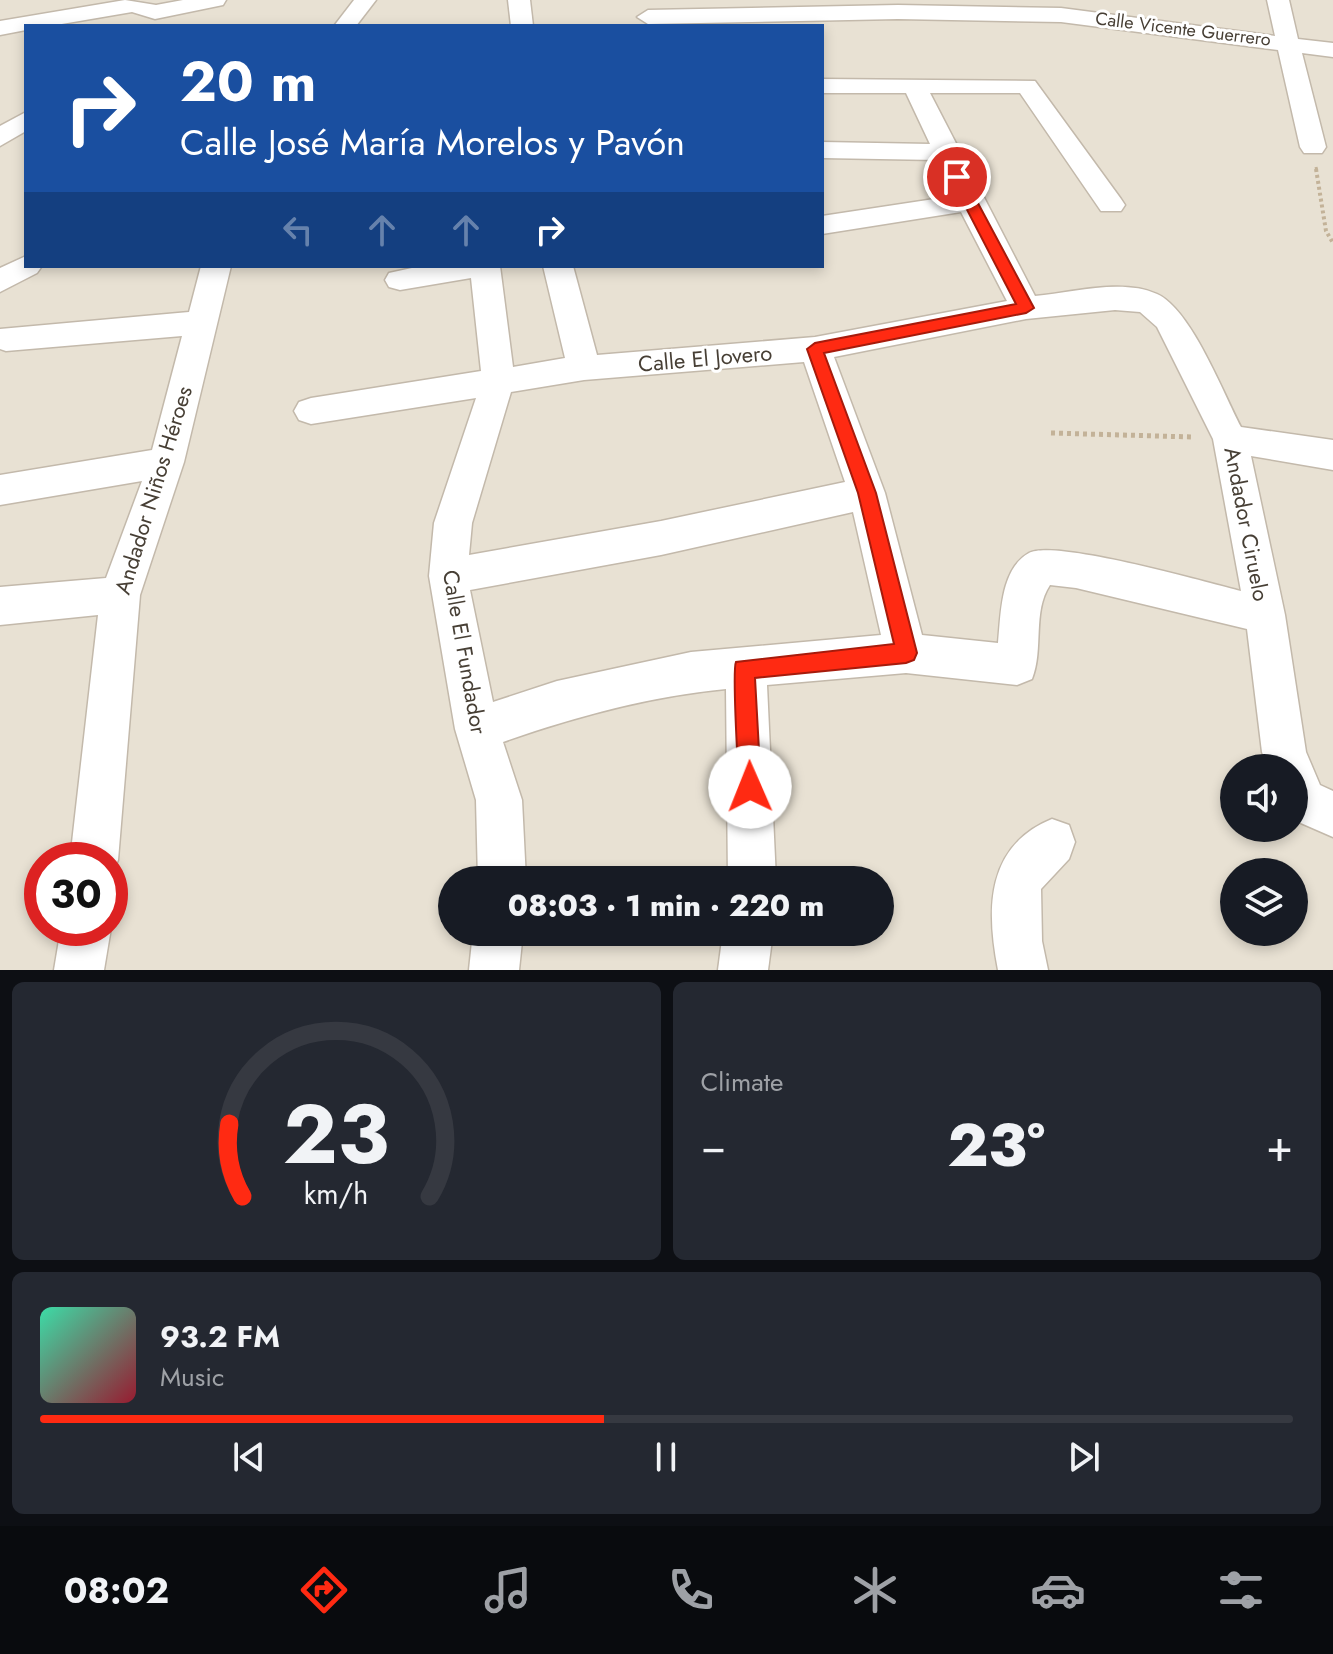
<!DOCTYPE html>
<html lang="en">
<head>
<meta charset="utf-8">
<style>
	:root { --surface:#171b24; --page:#242831; --text:#f1f3f6; --muted:#9ea1a6; --line:#363941; --accent:#ff2a12 }
	body { margin:0; font-family:Jost,sans-serif; background:var(--page); color:var(--text); height:100vh; display:flex; flex-direction:column; font-size:30px; white-space:nowrap }
	* { box-sizing:border-box; margin:0 }
	p { font-size:26px; color:var(--muted) }
	.icon { flex:none; width:44px; height:44px; fill:none; stroke:currentColor; stroke-width:2; stroke-linecap:round; stroke-linejoin:round }
	.map { position:relative; height:970px; overflow:hidden }
	.drawer { display:flex; flex-direction:column; gap:12px; padding:12px; background:#0d0f14; flex:1 }
	.drawer>* { flex:none }
	.banner { position:absolute; left:24px; top:24px; width:800px; height:244px; border-radius:0px; box-shadow:0 4px 12px #0003; background:#1a4fa0; color:#fff; overflow:hidden }
	.fabs { position:absolute; left:1220px; top:754px; display:grid; gap:16px }
	.fabs a { display:grid; place-items:center; width:88px; height:88px; border-radius:50%; background:var(--surface); box-shadow:0 4px 12px #0003; font-size:40px }
	.speed { position:absolute; left:24px; top:842px; display:flex; gap:16px; font-size:40px; font-weight:700; text-align:center }
	.speed>* { display:grid; place-content:center; width:104px; height:104px; border-radius:50%; background:var(--surface); box-shadow:0 4px 12px #0003; line-height:1 }
	.speed .limit { border:12px solid #d22; background:#fff; color:#111 }
	.pin { position:absolute; display:grid; place-items:center; width:68px; height:68px; color:#fff; margin:-34px; border:4px solid #fff; border-radius:50%; box-shadow:0 2px 8px #0007 }
	.me { position:absolute; width:88px; margin:-44px; rotate:359deg; stroke-linejoin:round; filter:drop-shadow(0 0 6px #0008) }
	.turn { display:flex; align-items:center; gap:28px; height:168px; padding:0 24px; font-size:36px }
	.turn .icon { width:104px; height:104px; stroke-width:2.5 }
	.turn b { display:block; font-size:56px; line-height:68px }
	.lanes { display:flex; align-items:center; height:76px; padding:0 24px; background:#0003; justify-content:center; gap:40px; direction:ltr }
	.lanes .off { opacity:.35 }
	.big { font-size:60px; font-weight:800; line-height:1.1 }
	.drawer .widget { flex:1; display:flex; flex-direction:column; justify-content:center; gap:12px; min-width:0; padding:0 28px; border-radius:12px; background:var(--page) }
	.drawer .dial { align-items:center; gap:0 }
	.dial svg { height:208px; overflow:visible; fill:none; stroke:var(--line); stroke-width:7; stroke-linecap:round; text-anchor:middle }
	.dial text { fill:var(--text); stroke:none }
	.song { display:flex; align-items:center; gap:24px }
	.cover { width:96px; height:96px; border-radius:12px; background:linear-gradient(135deg,hsl(160 70% 55%),hsl(350 70% 35%)) }
	.played { height:8px; border-radius:4px; background:linear-gradient(90deg,var(--accent) 45%,var(--line) 45%) }
	.keys { display:flex; justify-content:space-around; direction:ltr }
	.heat { display:flex; justify-content:space-between; align-items:center; font-size:44px; direction:ltr }
	.drawer .tiles { flex:1; display:grid; gap:12px; grid-template-columns:1fr 1fr }
	.widget:last-child { grid-column:span 2 }
	.trip { position:absolute; left:438px; top:866px; width:456px; height:80px; border-radius:40px; background:var(--surface); box-shadow:0 4px 12px #0003; font-weight:800; line-height:80px; text-align:center }
	.tabs { display:flex; height:128px; justify-content:space-around; align-items:center; background:#090b0e; color:var(--muted) }
	.tabs .icon { width:56px; height:56px }
	.tabs .selected { color:var(--accent) }
	.tabs b { font-size:36px; color:var(--text) }
	.map>svg:first-child { display:block }
	.residential { fill:#e8e1d3; fill-rule:evenodd }
	.lines { fill:none; stroke-linecap:round; stroke-linejoin:round }
	.minor-casing { stroke:#c3b9ab; stroke-width:3 }
	.path-far2 { stroke:#c3b298; stroke-width:3; stroke-dasharray:3 3; stroke-linecap:butt }
	.path-far1 { stroke:#c3b298; stroke-width:4; stroke-dasharray:3 3; stroke-linecap:butt }
	.path { stroke:#c3b298; stroke-width:5; stroke-dasharray:4 4; stroke-linecap:butt }
	.minor { fill:#fff; fill-rule:evenodd }
	.route { fill:#ff2a12; stroke:#a61b0c; stroke-width:2 }
	.labels { text-anchor:middle; dominant-baseline:central; stroke-width:6; stroke-linejoin:round; paint-order:stroke }
	.far-street-label { font-size:18px; fill:#473f35; stroke:#fff }
	.street-label { font-size:22px; fill:#473f35; stroke:#fff }
</style>
</head>
<body>
<div class="map">
<svg width="1333" height="970" viewBox="0 0 1333 970">
	<rect width="100%" height="100%" fill="#f4efe6"/>
	<path class="residential" d="M0 0H1333V970H0ZM26 26H822V266H26ZM1234 768H1294V828H1234ZM42 860H110V928H42ZM1234 872H1294V932H1234ZM452 880H880V932H452Z"/>
	<g class="lines">
		<defs>
			<g id="minor">
				<path d="M125 0 156 5 183 0H226L223 5 155 19 132 12 50 26H26V30L0 35V21Z"/>
				<path d="M354 0H376L356 26H334Z"/>
				<path d="M508 0H530L533 26H511Z"/>
				<path d="M1267 0H1289L1298 39 1333 43V57L1302 53 1326 147 1322 153H1304L1300 147 1278 50 1061 22 898 19 648 24 637 17 648 10 898 5 1061 8 1275 36Z"/>
				<path d="M822 79 1035 81 1121 199 1125 205 1121 211H1101L1020 93H930L1035 296C1070 293 1122 278 1157 294 1191 309 1223 393 1241 427L1333 440V470L1251 456 1285 615 1306 752 1320 785 1333 791V837L1294 820V768H1268L1262 752 1247 629 1076 588 1050 585C1032 612 1044 649 1032 679L1017 685 906 673 767 685 776 880H728L726 689C651 696 574 717 503 742L522 800 526 880H478L476 800 455 729 429 576 434 523 476 398 311 424 299 420 294 411 299 402 311 398 481 371 471 278 400 290 389 287 385 280 389 273 421 266H500L513 367 565 358 543 266H573L597 355 815 337 1007 301 961 212 822 234V216L954 196 937 160 822 158V142L930 144 906 93H822ZM1115 310 1140 312 1157 327 1213 439 1241 591C1206 582 1054 539 1029 553 1000 569 1001 615 998 643L922 635 885 493 834 357 1026 319ZM804 362 845 482 661 521 469 555 472 523 511 392 584 380ZM853 512 881 635 691 652 557 681 493 702 470 590 661 555Z"/>
				<path d="M26 112V131L0 146V126Z"/>
				<path d="M26 256V266H42L37 273 0 292V268Z"/>
				<path d="M201 266H231L184 462 140 595 118 860 110 877V860H70L98 615 0 625V587L106 578 142 481 0 505V475L152 450 182 336 6 351 0 349V329L189 312Z"/>
				<path d="M1052 819 1069 825 1075 842 1069 859 1041 889 1042 941 1048 970H998C986 909 986 846 1052 819Z"/>
				<path d="M110 926 111 928 104 970H54L61 928Z"/>
				<path d="M473 932H523L519 970H469Z"/>
				<path d="M723 932H773L768 970H718Z"/>
			</g>
		</defs>
		<use href="#minor" class="minor-casing"/>
		<path class="path-far2" d="M1316 167 1317 171"/>
		<path class="path-far1" d="M1316 169 1326 231 1333 243"/>
		<path class="path" d="M1051 433 1193 437"/>
		<use href="#minor" class="minor"/>
	</g>
	<path class="route" d="M957 173 964 177 1034 308 1026 313 824 353 876 493 917 653 914 660 906 663 755 678 761 787 758 795 750 798 742 795 739 787C738 768 732 670 736 662L894 644 858 493 807 349 815 343 1016 304 950 177Z"/>
	<g class="labels">
		<g class="far-street-label">
			<text transform="translate(1183 29) rotate(7)">Calle Vicente Guerrero</text>
		</g>
		<g class="street-label">
			<text transform="translate(705 358) rotate(-5)">Calle El Jovero</text>
			<text transform="translate(153 490) rotate(-73)">Andador Niños Héroes</text>
			<text transform="translate(1247 524) rotate(79)">Andador Ciruelo</text>
			<text transform="translate(465 652) rotate(80)">Calle El Fundador</text>
		</g>
	</g>
</svg>
<div class="fabs">
<a><svg class="icon" aria-label="sound" viewBox="0 0 24 24"><path d="M4 9h4l5-4v14l-5-4H4zM17 9q2 3 0 6"/></svg></a>
<a><svg class="icon" aria-label="layers" viewBox="0 0 24 24"><path d="M12 4l9 5-9 5-9-5zM3 14l9 5 9-5"/></svg></a>
</div>
<div class="speed"><div class="limit">30</div></div>
<div class="pin" style="left:957px;top:177px;background:#d93025"><svg class="icon" aria-label="arrive" viewBox="0 0 24 24"><path d="M6 21V4h12l-3 4 3 4H6"/></svg></div>
<svg class="me" style="left:750px;top:787px" viewBox="-20 -20 40 40"><circle r="19" fill="#fff"/><path d="M0-13L10 11 0 6-10 11z" fill="#ff2a12"/></svg>
<div class="trip">08:03 · 1 min · 220 m</div>
<div class="banner">
<div class="turn"><svg class="icon" aria-label="right" viewBox="0 0 24 24"><path d="M7 20v-9h11M14 6l5 5-5 5"/></svg><div><b>20 m</b>Calle José María Morelos y Pavón</div></div>
<div class="lanes"><svg class="icon off" aria-label="left" viewBox="0 0 24 24"><path d="M17 20v-9H6M10 6l-5 5 5 5"/></svg><svg class="icon off" aria-label="ahead" viewBox="0 0 24 24"><path d="M12 20V5M6 11l6-6 6 6"/></svg><svg class="icon off" aria-label="ahead" viewBox="0 0 24 24"><path d="M12 20V5M6 11l6-6 6 6"/></svg><svg class="icon" aria-label="right" viewBox="0 0 24 24"><path d="M7 20v-9h11M14 6l5 5-5 5"/></svg></div>
</div>
</div>
<section class="drawer">
<div class="tiles">
<div class="widget dial"><svg viewBox="0 0 100 80">
<path d="M14 69A42 42 0 1 1 86 69"/>
<path d="M14 69A42 42 0 0 1 9 41" stroke="#ff2a12"/>
<text x="50" y="56" font-size="32" font-weight="700">23</text>
<text x="50" y="72" font-size="11">km/h</text>
</svg></div>
<div class="widget"><p>Climate</p>
<div class="heat"><a>−</a><b class="big">23°</b><a>+</a></div>
</div>
<div class="widget">
<div class="song"><i class="cover"></i><div><b>93.2 FM</b><p>Music</p></div></div>
<div class="played"></div>
<div class="keys"><svg class="icon" aria-label="previous" viewBox="0 0 24 24"><path d="M18 5L8 12l10 7zM5 5v14"/></svg><svg class="icon" aria-label="pause" viewBox="0 0 24 24"><path d="M8 5v14M16 5v14"/></svg><svg class="icon" aria-label="next" viewBox="0 0 24 24"><path d="M6 5l10 7-10 7zM19 5v14"/></svg></div>
</div>
</div>
</section>
<nav class="tabs">
<b>08:02</b>
<svg class="icon selected" aria-label="directions" viewBox="0 0 24 24"><path d="M12 3l9 9-9 9-9-9zM9 14v-3h6M13 9l2 2-2 2"/></svg>
<svg class="icon" aria-label="music" viewBox="0 0 24 24"><path d="M9 18V5l10-2v13"/><circle cx="6" cy="18" r="3"/><circle cx="16" cy="16" r="3"/></svg>
<svg class="icon" aria-label="phone" viewBox="0 0 24 24"><path d="M5 4h4l2 5-3 2q2 4 5 5l2-3 5 2v4C11 20 4 13 5 4z"/></svg>
<svg class="icon" aria-label="climate" viewBox="0 0 24 24"><path d="M12 3v18M4 7l16 10M4 17L20 7"/></svg>
<svg class="icon" aria-label="car" viewBox="0 0 24 24"><path d="M5 17H2v-5l4-1 3-4h7l3 4 3 1v5h-3M9 17h6M6 11h13"/><circle cx="7" cy="17" r="2"/><circle cx="17" cy="17" r="2"/></svg>
<svg class="icon" aria-label="filters" viewBox="0 0 24 24"><path d="M4 7h16M4 17h16"/><circle cx="9" cy="7" r="2"/><circle cx="15" cy="17" r="2"/></svg>
</nav>
</body>
</html>
